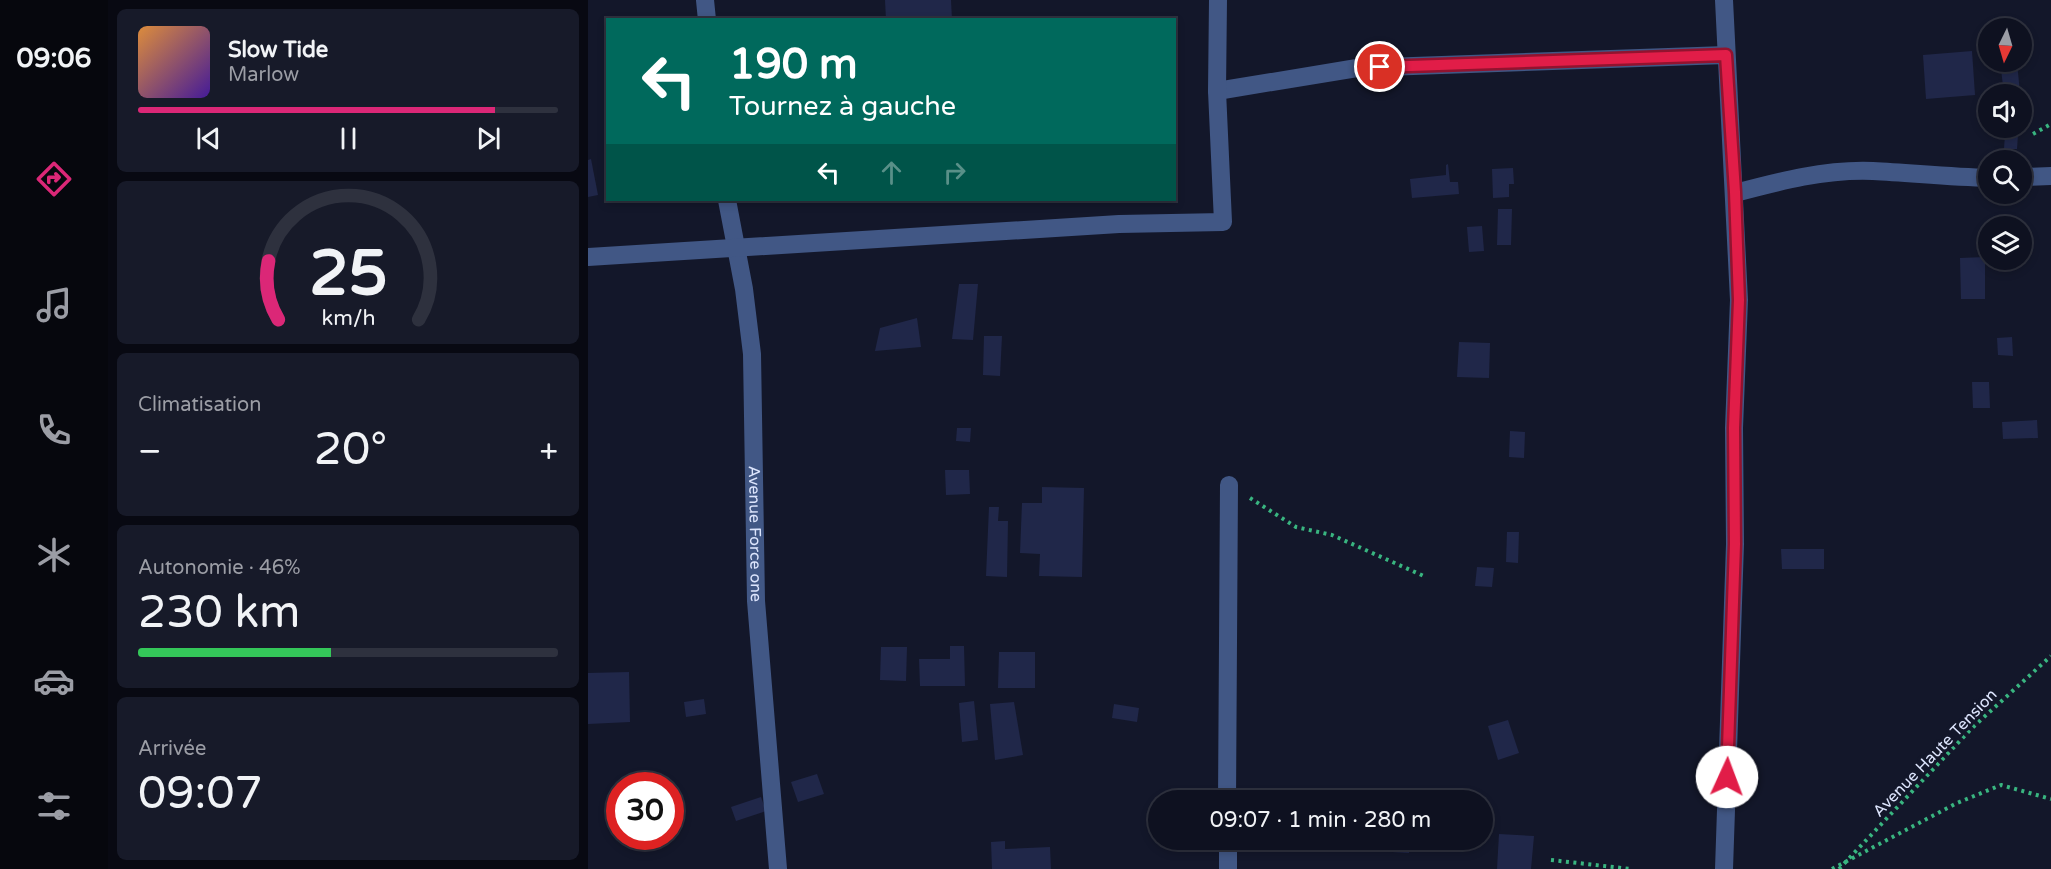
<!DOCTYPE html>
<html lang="fr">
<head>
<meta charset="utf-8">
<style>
	:root { --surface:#0e1120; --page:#171a29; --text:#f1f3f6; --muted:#9b9da5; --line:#2e313e; --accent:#db2777 }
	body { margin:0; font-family:"Varela Round",sans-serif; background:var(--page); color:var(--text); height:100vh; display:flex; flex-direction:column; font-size:22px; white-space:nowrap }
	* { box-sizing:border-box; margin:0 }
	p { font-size:20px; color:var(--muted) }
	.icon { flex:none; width:33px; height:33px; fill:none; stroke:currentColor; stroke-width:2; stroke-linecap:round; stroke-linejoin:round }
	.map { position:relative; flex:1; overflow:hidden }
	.side { display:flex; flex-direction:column; gap:9px; padding:9px; background:#080912; width:480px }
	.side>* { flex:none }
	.banner { position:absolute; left:18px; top:18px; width:570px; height:183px; border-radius:0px; box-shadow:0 3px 9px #0003,0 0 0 2px var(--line); background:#00695c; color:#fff; overflow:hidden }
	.needle { width:39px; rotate:185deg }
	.fabs { position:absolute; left:1390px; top:18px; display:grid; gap:12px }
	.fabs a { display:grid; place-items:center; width:54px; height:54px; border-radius:50%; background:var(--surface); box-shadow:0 3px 9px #0003,0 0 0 2px var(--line); font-size:30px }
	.speed { position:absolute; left:18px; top:772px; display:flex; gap:12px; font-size:30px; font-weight:700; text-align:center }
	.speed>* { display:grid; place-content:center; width:78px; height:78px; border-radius:50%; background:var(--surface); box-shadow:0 3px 9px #0003,0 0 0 2px var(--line); line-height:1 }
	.speed .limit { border:9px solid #d22; background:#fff; color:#111 }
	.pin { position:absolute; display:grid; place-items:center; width:51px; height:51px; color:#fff; margin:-26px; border:3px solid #fff; border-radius:50%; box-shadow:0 2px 6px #0007 }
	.me { position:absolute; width:66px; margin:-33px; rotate:2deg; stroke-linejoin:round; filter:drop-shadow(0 0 4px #0008) }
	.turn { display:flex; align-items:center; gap:21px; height:126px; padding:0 24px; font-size:27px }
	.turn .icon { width:78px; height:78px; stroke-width:2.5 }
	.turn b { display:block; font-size:42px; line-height:51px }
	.lanes { display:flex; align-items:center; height:57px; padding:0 24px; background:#0003; justify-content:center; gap:30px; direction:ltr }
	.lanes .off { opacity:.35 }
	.big { font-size:45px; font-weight:600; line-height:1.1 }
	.side .tile { flex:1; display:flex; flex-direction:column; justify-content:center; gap:9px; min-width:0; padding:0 21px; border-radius:9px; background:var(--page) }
	.side .dial { align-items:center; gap:0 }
	.dial svg { height:156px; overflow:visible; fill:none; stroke:var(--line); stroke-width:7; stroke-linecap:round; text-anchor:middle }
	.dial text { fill:var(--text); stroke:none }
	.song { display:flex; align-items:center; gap:18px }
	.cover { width:72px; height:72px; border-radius:9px; background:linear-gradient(135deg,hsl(30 70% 55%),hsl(260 70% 35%)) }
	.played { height:6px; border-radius:3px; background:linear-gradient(90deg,var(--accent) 85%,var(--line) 85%) }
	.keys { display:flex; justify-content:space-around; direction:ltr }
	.heat { display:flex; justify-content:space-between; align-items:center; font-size:33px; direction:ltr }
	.charge { height:9px; border-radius:4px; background:linear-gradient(90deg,#34c759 46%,var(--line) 0) }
	.trip { position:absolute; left:560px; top:790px; width:345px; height:60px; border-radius:30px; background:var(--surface); box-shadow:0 3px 9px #0003,0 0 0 2px var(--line); font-weight:600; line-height:60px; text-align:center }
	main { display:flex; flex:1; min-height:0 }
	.dock { display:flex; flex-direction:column; width:108px; justify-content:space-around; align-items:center; background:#06070d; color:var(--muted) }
	.dock .icon { width:42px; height:42px }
	.dock .on { color:var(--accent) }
	.dock b { font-size:27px; color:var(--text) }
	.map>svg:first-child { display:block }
	.building { fill:#202749 }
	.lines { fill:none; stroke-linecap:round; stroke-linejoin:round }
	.path { stroke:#39b580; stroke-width:4; stroke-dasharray:3 4.5; stroke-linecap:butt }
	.minor { stroke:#415785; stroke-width:18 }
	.route-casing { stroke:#92132f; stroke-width:15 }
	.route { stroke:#e11d48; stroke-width:10 }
	.labels { text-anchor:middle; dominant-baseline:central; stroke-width:6; stroke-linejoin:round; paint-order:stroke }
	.street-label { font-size:16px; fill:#dde5fd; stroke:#13172a }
</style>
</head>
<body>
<main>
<nav class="dock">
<b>09:06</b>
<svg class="icon on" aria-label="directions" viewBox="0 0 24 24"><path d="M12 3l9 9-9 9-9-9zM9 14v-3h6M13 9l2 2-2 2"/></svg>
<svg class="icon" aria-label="music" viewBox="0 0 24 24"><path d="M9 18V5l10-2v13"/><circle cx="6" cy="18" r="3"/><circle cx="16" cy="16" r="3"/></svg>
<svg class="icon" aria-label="phone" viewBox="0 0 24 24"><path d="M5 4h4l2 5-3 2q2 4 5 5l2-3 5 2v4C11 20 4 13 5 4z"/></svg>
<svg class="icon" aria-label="climate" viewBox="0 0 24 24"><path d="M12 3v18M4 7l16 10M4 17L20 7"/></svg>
<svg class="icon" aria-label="car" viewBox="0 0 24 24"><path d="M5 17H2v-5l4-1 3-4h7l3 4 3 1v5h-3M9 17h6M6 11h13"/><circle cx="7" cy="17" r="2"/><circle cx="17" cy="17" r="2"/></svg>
<svg class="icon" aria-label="filters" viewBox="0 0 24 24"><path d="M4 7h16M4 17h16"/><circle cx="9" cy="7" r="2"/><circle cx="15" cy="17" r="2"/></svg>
</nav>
<section class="side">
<div class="tile">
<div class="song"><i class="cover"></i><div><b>Slow Tide</b><p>Marlow</p></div></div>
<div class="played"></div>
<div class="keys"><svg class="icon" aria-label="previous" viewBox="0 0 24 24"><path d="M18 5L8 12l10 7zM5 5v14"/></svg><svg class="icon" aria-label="pause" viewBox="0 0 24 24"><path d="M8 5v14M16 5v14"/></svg><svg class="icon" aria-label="next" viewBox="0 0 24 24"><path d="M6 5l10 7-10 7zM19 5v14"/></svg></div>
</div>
<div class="tile dial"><svg viewBox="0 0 100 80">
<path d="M14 69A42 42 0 1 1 86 69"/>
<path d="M14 69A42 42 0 0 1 9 39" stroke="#db2777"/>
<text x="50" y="56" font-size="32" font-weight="700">25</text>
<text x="50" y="72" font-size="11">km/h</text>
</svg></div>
<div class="tile"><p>Climatisation</p>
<div class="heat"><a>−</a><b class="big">20°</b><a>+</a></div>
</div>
<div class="tile"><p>Autonomie · 46%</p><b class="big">230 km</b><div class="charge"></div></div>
<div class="tile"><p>Arrivée</p><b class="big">09:07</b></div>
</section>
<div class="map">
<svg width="1463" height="869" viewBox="0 0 1463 869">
	<rect width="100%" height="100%" fill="#13172a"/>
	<g class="building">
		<path d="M297 0H363L364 20H298Z"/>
		<path d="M1384 51 1387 95 1338 99 1335 55Z"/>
		<path d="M1412 62H1429L1432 93H1416Z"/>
		<path d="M1417 134 1430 135 1429 149H1416Z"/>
		<path d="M3 159 10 195 0 197V160Z"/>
		<path d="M860 164 862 182H870L871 194 824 198 822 179 858 175V165Z"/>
		<path d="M925 168 926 184H921V197L905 198 904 169Z"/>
		<path d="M910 209H924L923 245H909Z"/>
		<path d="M894 226 896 251 881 252 879 227Z"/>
		<path d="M1397 257V299H1373L1372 258Z"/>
		<path d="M371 284H390L385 340 364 339Z"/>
		<path d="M329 318 333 347 287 351 292 328Z"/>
		<path d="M396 336H414L412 376 395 375Z"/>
		<path d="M1424 337 1425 356 1410 355 1409 338Z"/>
		<path d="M871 342 902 343 901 378 869 377Z"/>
		<path d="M1384 382H1401L1402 408H1385Z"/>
		<path d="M1449 420 1450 438 1415 439 1414 422Z"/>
		<path d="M369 428H383L382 442 368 441Z"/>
		<path d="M922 431 937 432 936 458 921 457Z"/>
		<path d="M357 470H381L382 494 358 495Z"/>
		<path d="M454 487 496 488 494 577 451 576 452 554 432 553 434 503H454Z"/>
		<path d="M401 507H411L410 521H420L419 577 398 576Z"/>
		<path d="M919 532H931L930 563 918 562Z"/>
		<path d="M1193 549H1236V569H1194Z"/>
		<path d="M889 567 906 568 904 587 887 586Z"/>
		<path d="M362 646H376L377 686H332L331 659H362Z"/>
		<path d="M293 647H319L318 681 292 680Z"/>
		<path d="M411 652H447V688H410Z"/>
		<path d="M41 672 42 722 0 724V673Z"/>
		<path d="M116 699 118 714 98 717 96 702Z"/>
		<path d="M386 701 390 740 374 742 371 703Z"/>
		<path d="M426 702 435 755 407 760 402 704Z"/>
		<path d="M526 704 551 708 549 722 524 718Z"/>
		<path d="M920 720 931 753 910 760 900 726Z"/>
		<path d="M229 774 236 794 210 802 203 782Z"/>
		<path d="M173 797 178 811 148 821 143 807Z"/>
		<path d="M911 834 946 836 943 869H909Z"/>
		<path d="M594 840H616V846L594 848Z"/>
		<path d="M771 840H822L821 853 771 850Z"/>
		<path d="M417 841V849L462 847 463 869H404L403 842Z"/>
	</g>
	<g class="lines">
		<g class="path">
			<path d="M1445 134 1463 124"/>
			<path d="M662 498 708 527 744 535 838 577"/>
			<path d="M963 860 1043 869"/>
			<path d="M1244 869 1369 803 1413 785 1463 799"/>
			<path d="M1251 869 1384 728 1463 656"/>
		</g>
		<g class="minor">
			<path d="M117 0 119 20"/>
			<path d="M629 91 769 68 1138 55"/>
			<path d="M1434 177 1463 176"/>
			<path d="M1147 193C1192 181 1238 169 1285 171 1324 173 1362 177 1401 178"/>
			<path id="s1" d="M139 200 156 289 164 354 168 601 190 869"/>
			<path d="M0 257 531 224 635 222 629 91 630 0"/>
			<path d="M639 801 641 485"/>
			<path d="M640 840V869"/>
			<path d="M1136 869 1147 544 1146 428 1151 300 1136 0"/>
		</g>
	</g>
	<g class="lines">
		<defs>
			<path id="route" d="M792 67 1138 55 1147 192 1151 300 1146 428 1147 544 1139 777"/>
		</defs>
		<use href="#route" class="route-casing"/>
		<use href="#route" class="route"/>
	</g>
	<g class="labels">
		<g class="street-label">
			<text stroke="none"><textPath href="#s1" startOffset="336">Avenue Force one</textPath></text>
			<text transform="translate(1347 753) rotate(-46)">Avenue Haute Tension</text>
		</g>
	</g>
</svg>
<div class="fabs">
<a><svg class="needle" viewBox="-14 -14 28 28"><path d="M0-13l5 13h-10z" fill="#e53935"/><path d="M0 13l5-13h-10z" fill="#9b9da5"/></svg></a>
<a><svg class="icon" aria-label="sound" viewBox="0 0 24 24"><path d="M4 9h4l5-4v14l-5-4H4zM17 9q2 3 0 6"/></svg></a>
<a><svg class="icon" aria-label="search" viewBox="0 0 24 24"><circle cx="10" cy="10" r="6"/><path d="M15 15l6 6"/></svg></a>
<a><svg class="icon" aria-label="layers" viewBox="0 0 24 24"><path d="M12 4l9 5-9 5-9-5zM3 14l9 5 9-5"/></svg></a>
</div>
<div class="speed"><div class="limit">30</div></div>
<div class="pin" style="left:792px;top:67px;background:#d93025"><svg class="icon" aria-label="arrive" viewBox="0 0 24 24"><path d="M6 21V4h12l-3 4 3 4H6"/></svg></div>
<svg class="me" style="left:1139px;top:777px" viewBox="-20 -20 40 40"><circle r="19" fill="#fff"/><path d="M0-13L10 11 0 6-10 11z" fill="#e11d48"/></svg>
<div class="trip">09:07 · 1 min · 280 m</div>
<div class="banner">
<div class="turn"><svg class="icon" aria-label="left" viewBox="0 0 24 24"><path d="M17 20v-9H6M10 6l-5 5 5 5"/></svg><div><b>190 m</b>Tournez à gauche</div></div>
<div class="lanes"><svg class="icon" aria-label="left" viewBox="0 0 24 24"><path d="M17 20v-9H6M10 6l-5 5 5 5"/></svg><svg class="icon off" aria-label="ahead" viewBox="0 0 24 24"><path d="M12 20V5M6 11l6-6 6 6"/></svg><svg class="icon off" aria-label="right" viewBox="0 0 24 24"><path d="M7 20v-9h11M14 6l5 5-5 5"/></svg></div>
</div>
</div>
</main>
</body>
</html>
